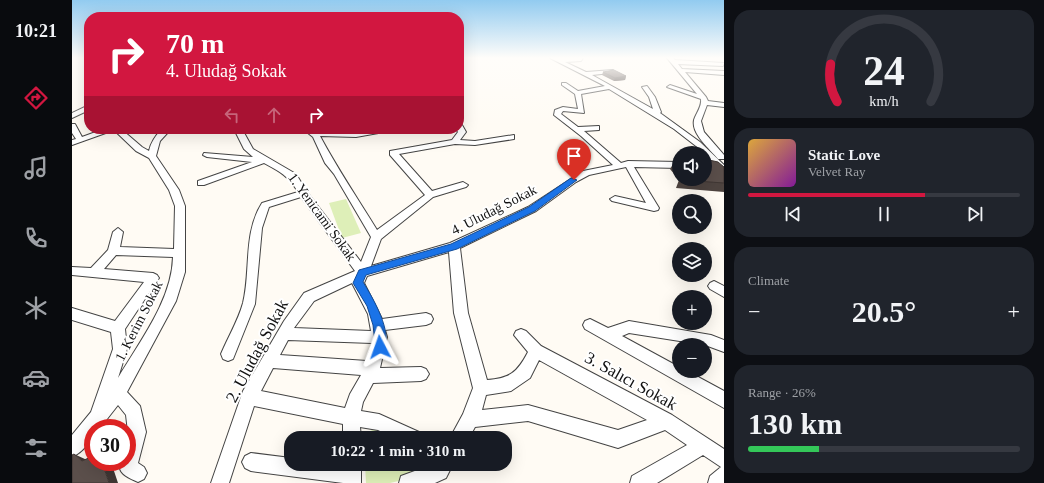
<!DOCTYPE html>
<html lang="en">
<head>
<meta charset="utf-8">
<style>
	:root { --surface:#171b24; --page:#20242c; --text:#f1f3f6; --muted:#9ea1a6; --line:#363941; --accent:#d21740 }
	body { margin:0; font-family:"Times New Roman",serif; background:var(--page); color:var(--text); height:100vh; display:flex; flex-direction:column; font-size:15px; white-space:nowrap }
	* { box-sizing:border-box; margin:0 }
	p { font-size:13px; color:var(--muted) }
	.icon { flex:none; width:22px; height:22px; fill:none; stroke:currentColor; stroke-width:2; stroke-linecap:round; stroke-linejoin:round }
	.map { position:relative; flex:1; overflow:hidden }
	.drawer { display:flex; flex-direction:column; gap:10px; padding:10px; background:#0d0f14; width:320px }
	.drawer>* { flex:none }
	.banner { position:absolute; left:12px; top:12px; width:380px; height:122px; border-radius:16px; box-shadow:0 4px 16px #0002; background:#d21740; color:#fff; overflow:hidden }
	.controls { position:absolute; left:600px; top:146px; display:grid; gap:8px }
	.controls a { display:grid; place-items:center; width:40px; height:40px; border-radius:50%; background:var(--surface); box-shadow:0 4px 16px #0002; font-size:20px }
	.speed { position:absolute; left:12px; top:419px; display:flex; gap:8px; font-size:20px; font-weight:700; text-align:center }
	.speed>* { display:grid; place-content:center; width:52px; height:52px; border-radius:50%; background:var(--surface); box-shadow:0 4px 16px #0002; line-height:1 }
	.speed .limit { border:6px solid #d22; background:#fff; color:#111 }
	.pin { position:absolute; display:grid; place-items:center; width:34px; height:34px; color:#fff; margin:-41px -17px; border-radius:50% 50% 50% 0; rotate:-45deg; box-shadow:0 0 4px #0007 }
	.pin .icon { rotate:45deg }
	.me { position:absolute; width:44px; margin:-22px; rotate:356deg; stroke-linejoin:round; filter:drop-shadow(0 0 3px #0008) }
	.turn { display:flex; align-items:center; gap:14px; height:84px; padding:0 16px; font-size:18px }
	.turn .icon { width:52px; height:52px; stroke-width:2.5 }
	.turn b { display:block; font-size:28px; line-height:34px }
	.lanes { display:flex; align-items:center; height:38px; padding:0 16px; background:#0003; justify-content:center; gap:20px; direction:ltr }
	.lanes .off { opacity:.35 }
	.big { font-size:30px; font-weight:600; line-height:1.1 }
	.drawer .card { flex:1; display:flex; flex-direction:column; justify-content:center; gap:6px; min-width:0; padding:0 14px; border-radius:16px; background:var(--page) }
	.drawer .dial { align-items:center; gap:0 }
	.dial svg { height:104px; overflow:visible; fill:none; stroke:var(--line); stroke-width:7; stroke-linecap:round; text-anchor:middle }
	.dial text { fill:var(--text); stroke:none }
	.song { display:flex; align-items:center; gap:12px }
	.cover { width:48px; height:48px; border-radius:6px; background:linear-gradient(135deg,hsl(40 70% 55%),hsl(290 70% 35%)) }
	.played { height:4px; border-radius:2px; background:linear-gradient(90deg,var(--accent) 65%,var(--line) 65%) }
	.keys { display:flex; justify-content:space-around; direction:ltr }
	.heat { display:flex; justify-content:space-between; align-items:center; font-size:22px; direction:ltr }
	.charge { height:6px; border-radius:3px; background:linear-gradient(90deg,#34c759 26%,var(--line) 0) }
	.trip { position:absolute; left:212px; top:431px; width:228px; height:40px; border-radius:16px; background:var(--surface); box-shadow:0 4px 16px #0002; font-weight:600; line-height:40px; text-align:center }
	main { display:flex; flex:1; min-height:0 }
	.tab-bar { display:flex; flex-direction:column; width:72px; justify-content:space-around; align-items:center; background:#090b0e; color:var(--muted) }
	.tab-bar .icon { width:28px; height:28px }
	.tab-bar .current { color:var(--accent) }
	.tab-bar b { font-size:18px; color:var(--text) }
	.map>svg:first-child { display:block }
	.green { fill:#deefb8 }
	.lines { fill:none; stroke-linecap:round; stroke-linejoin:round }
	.minor-casing { stroke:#444; stroke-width:2 }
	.minor { fill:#fff; fill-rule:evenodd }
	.wall { fill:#4e4440 }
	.shaded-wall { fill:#403734 }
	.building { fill:#5b4f4b; stroke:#403734 }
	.route { fill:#1a73e8; stroke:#114b97 }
	.labels { text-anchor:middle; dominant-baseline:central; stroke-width:4; stroke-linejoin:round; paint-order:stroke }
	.street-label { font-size:14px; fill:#111; stroke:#fff }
	.near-street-label { font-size:17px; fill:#111; stroke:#fff }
</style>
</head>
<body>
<main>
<nav class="tab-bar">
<b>10:21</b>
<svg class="icon current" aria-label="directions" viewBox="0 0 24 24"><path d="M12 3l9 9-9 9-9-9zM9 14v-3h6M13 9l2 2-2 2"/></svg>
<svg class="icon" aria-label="music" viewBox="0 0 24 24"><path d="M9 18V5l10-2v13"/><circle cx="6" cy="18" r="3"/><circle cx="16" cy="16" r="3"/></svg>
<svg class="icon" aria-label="phone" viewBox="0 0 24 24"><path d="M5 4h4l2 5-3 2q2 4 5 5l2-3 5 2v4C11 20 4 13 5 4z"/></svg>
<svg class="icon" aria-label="climate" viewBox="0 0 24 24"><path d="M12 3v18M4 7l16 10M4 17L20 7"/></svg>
<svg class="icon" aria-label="car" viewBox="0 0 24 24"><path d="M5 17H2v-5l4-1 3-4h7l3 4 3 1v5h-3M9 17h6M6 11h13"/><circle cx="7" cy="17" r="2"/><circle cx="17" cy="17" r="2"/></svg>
<svg class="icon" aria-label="filters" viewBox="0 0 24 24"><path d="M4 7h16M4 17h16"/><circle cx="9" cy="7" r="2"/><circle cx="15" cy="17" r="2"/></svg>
</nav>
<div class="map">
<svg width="652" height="483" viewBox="0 0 652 483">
	<rect width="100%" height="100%" fill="#fffbf4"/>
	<g class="green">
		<path d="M274 199 289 233 270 238 257 203Z"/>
		<path d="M302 429 320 438H292V434Z"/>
		<path d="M293 464H366L331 480 318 483H294Z"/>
	</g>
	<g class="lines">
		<defs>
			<g id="minor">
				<path d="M478 58H511L509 61 493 62 514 72 541 70 539 73 520 75 581 109 577 97 570 87 575 86 583 97 589 112 588 113 628 142 652 165V173L649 172 633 153 602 129 537 89 509 94 512 113 491 111 489 114 506 127 527 126V130L512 131 549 163 556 161 607 162V168L562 167 587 208 586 210 582 211 540 201 538 199 543 196 574 203 554 167 517 175 504 182 464 211 388 248 396 313 415 380C438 378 445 373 456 352L442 335 444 331 449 329 454 331 469 346 600 415 652 449V483H636L638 476 649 467 631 455 585 483H558L560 476 615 445 593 430 546 448 456 421 403 427 397 438H378L391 414 401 388 382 313 377 252 295 276 292 283 310 319 354 313 359 315 361 319 359 323 354 325 313 330 315 337 308 368 349 367 354 369 357 374 354 379 349 381 301 383 291 402 289 411 307 414 347 432 350 438H322L306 430 288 427 289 438H271V424L182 406 157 483H139L171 391 212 321 232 293 283 271 229 197 197 207 190 228 183 304 161 359 156 361 151 359 149 354C156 337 166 321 171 303 179 270 171 233 190 203L226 192C217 176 207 171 192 163L132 185H126V181L180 162 135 157 131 155 132 153 181 157 172 149 162 129H170L181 149 224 174 235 192 289 262 299 237 262 174 253 163 241 137 231 129 284 133 312 129V132L284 137 248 136C265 168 286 199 305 230L353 195 318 155V151L380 140 386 132 384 129H387V125H390L394 132 388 140 403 141 442 135V139L403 145 383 144 327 154 360 191 391 182 396 185 394 187 361 197 309 239 299 266 378 243 456 207 511 171 541 165 509 136 482 115 483 110 491 107 506 109 503 94 490 85V83H494L506 91 533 86ZM280 283 296 314 299 331 222 328 242 301ZM216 340 300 343V345L295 361 208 355ZM467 360 575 420 546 430 456 405 410 410 414 395 439 391 458 378ZM201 368 289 375 278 394 273 408 189 391Z"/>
				<path d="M595 58H601L603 60 652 63 651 66 606 64 610 69 652 71V75L613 72 634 97 636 101 652 103V107L635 105 629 121 632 132 652 155V159H646C638 149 619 134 622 120 624 113 630 107 629 99L595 87 598 85 625 94Z"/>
				<path d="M17 105V110L0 118V113Z"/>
				<path d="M0 124H3L10 137 32 129H49L70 147 77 151C79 142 84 135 90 129H99L88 141 84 156 107 190 113 206V272L104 301 55 392 68 406 74 432 66 463 72 467 75 473 72 479 66 482C57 478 45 474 48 462H55L56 432 54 415 46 405 28 428H21C21 440 11 452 0 457V435L19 412 41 349 39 332 0 320V308L43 321 72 282 0 275V267L19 268 36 250 41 232 46 228 51 232 48 247 102 249 103 206 97 190 77 158 64 151 42 130 0 145V140L4 139 0 133ZM44 255 101 257C100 300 68 341 46 378L55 349 53 329 87 278 85 275 81 273 32 269Z"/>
				<path d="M642 281 652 286V297L638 289 636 286 638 283Z"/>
				<path d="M518 319 536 328 557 321 639 335 652 340V352L633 345 557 333 550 336 607 367V371H615L652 391V408L513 329 511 325 513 321Z"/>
				<path d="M179 453 219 458V464H289V483H271L179 471 173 468 170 462 173 456Z"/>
				<path d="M362 464H381L374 478 363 483H327L329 476Z"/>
			</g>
		</defs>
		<use href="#minor" class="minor-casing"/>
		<use href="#minor" class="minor"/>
	</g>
	<g class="wall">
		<path d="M531 72 554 76 553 80 542 81 530 75Z"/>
		<path d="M603 161H607V179H633L652 167V192L604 188 607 180 598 169Z"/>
	</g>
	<g class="shaded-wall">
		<path d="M554 76 553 80 542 81 543 78Z"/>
		<path d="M2 454 15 460 10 461Z"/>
		<path d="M30 462H39L46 483H37Z"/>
	</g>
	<g class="building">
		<path d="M542 70 554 76 543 78 531 72Z"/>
		<path d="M633 160H637L646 162 652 167V183L610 180V179H633Z"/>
		<path d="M603 161H607V165Z"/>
		<path d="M2 454 10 461 21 456V462H30L37 483H0V455Z"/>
	</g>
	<linearGradient id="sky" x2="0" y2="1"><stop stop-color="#92cbf0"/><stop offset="0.46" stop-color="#fffdfa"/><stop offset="1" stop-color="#fffdfa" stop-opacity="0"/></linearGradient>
	<rect width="652" height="126" fill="url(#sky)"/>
	<path class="route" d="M499 178 505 180 463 211 385 249 294 275 291 282C301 298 321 332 312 351L308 353 304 351 301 325 295 306 281 283 287 270 379 244 457 207Z"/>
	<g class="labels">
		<g class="street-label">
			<text transform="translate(422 210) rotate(-27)">4. Uludağ Sokak</text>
			<text transform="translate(250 217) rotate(54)">1. Yenicami Sokak</text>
			<text transform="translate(67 321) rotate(-63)">1. Kerim Sokak</text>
		</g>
		<g class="near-street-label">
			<text transform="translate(185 351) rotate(-62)">2. Uludağ Sokak</text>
			<text transform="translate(559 381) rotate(29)">3. Salıcı Sokak</text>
		</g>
	</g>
</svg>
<div class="controls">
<a><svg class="icon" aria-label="sound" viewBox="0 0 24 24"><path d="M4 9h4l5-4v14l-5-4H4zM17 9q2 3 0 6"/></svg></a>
<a><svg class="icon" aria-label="search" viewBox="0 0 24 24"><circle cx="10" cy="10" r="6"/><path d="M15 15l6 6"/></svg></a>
<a><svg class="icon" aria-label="layers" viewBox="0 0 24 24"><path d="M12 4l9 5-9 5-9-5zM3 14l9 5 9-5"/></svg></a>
<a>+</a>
<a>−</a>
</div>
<div class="speed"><div class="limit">30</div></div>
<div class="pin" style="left:502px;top:180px;background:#d93025"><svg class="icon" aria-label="arrive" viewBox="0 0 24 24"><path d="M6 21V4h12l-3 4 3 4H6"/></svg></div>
<svg class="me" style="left:308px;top:347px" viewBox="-20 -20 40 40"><path d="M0-17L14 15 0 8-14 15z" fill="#1a73e8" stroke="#fff" stroke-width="4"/></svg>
<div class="trip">10:22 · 1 min · 310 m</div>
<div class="banner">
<div class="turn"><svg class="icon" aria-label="right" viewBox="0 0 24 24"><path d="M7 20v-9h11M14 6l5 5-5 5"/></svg><div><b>70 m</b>4. Uludağ Sokak</div></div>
<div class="lanes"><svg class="icon off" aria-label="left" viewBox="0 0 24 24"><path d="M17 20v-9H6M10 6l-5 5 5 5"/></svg><svg class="icon off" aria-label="ahead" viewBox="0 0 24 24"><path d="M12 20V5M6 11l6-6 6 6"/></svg><svg class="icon" aria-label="right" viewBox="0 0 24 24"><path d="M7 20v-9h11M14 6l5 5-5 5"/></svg></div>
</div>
</div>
<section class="drawer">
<div class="card dial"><svg viewBox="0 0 100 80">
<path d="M14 69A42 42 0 1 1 86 69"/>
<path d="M14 69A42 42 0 0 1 9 40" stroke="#d21740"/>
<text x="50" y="56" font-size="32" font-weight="700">24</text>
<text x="50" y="72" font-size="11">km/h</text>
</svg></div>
<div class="card">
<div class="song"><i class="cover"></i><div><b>Static Love</b><p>Velvet Ray</p></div></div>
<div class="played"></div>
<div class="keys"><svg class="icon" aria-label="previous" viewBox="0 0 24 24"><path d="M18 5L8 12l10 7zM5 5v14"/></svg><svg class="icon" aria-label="pause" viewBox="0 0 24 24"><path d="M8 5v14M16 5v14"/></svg><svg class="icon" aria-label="next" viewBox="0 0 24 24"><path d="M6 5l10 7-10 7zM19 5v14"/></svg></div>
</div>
<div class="card"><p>Climate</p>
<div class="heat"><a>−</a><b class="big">20.5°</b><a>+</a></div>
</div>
<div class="card"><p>Range · 26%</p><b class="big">130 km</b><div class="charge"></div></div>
</section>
</main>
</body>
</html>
